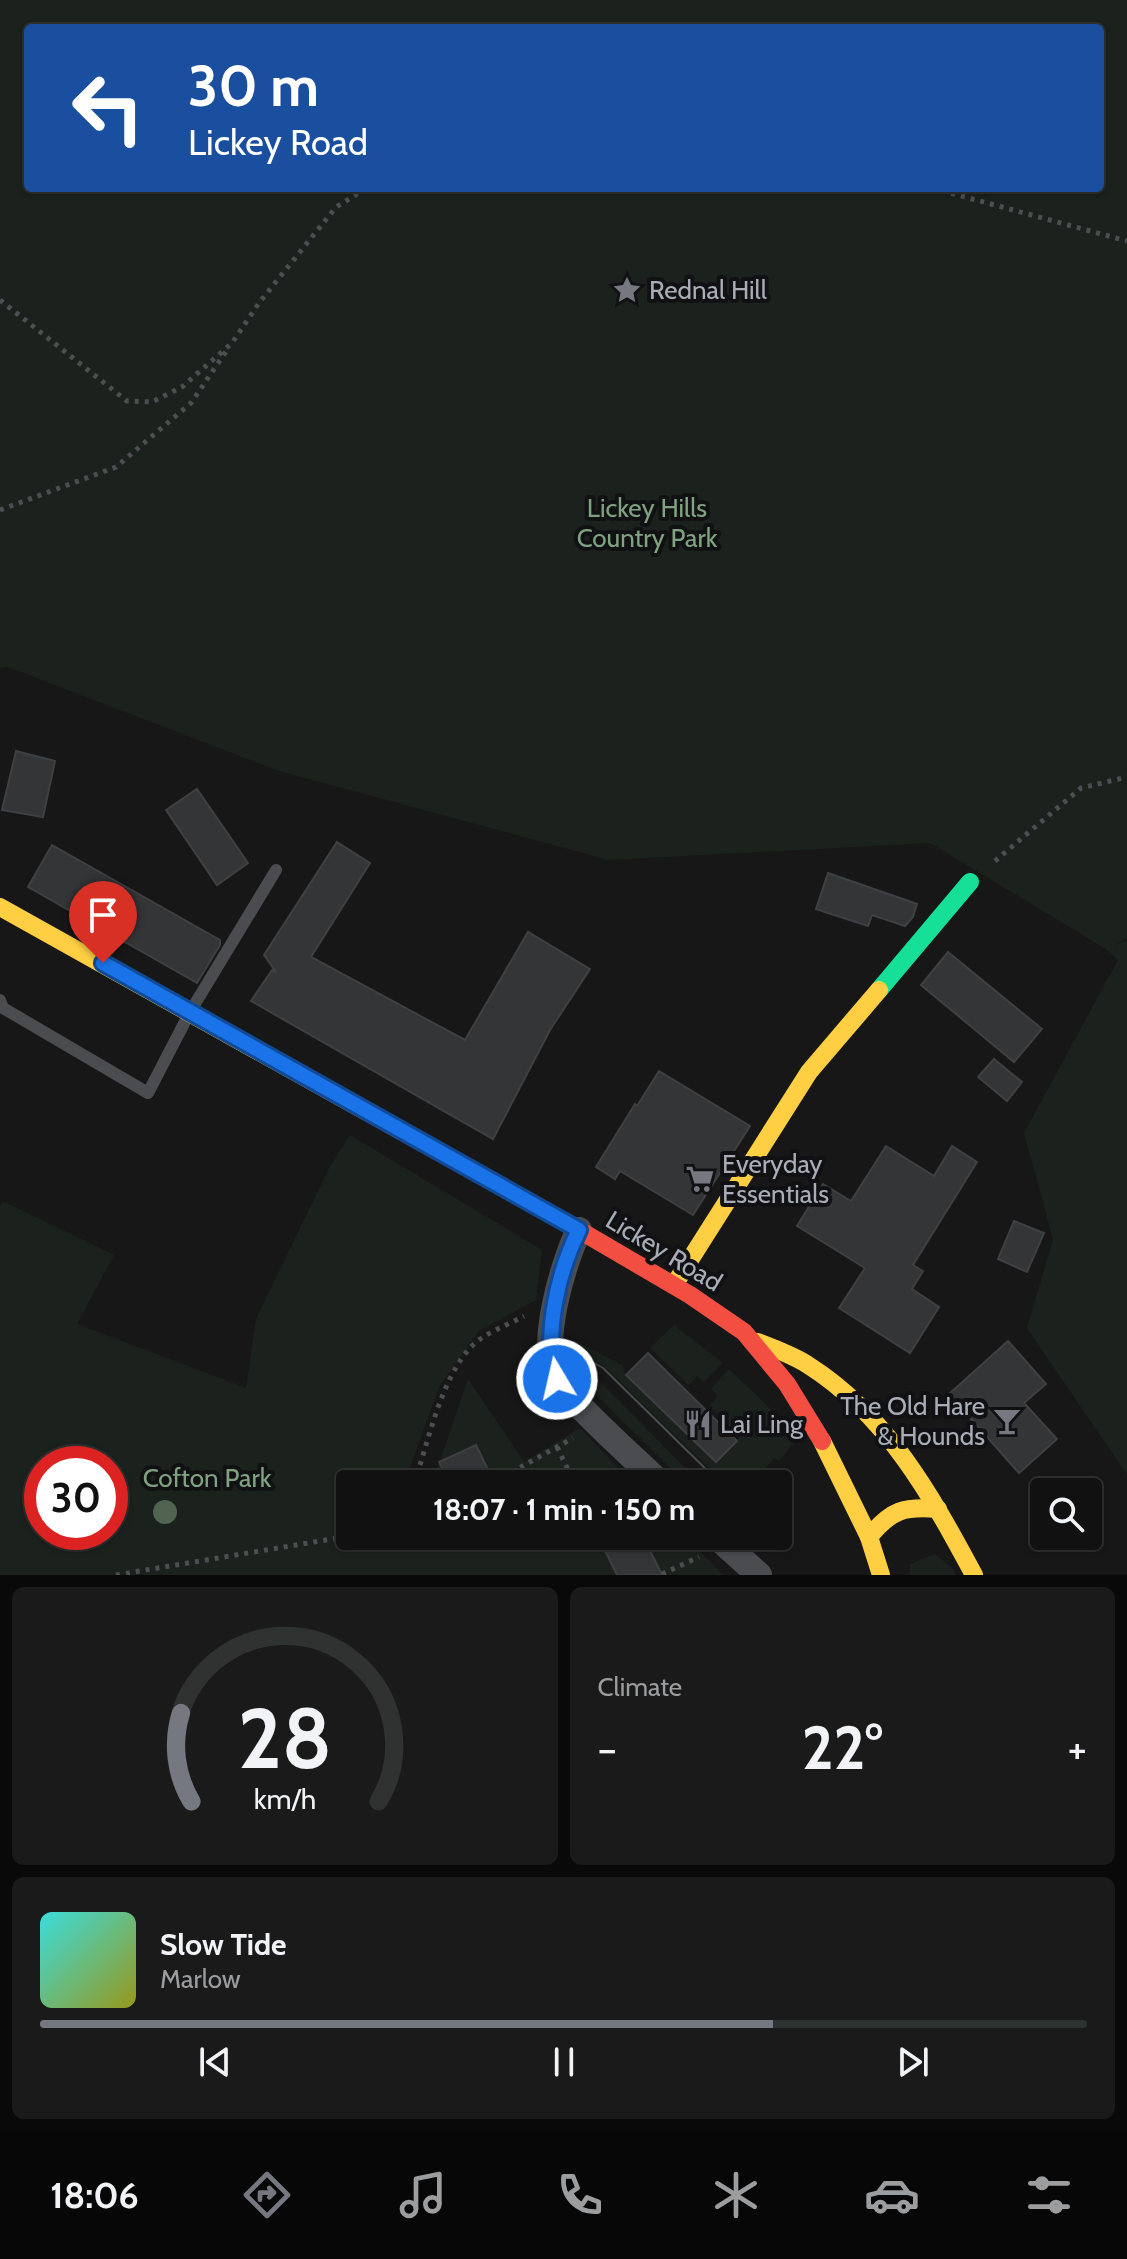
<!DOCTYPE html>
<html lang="en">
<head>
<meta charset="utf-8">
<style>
	:root { --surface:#111; --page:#1a1a1a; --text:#f1f3f6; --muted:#9c9d9f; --line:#303131; --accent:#757880 }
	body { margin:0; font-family:Cabin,sans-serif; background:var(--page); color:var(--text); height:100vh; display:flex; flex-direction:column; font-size:30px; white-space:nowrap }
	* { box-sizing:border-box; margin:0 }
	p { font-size:26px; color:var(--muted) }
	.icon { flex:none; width:44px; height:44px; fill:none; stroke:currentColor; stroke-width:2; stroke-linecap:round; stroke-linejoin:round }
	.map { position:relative; height:1575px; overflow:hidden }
	.details { display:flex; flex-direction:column; gap:12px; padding:12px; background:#090909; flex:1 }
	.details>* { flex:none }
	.guide { position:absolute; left:24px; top:24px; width:1080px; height:168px; border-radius:8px; box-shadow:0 2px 6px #0004,0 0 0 2px var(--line); background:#1a4fa0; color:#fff; overflow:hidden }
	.controls { position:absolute; left:1030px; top:1478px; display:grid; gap:16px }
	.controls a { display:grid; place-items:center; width:72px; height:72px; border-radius:8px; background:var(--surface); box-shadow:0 2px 6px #0004,0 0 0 2px var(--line); font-size:40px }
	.speed { position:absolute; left:24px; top:1446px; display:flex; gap:16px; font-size:40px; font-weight:700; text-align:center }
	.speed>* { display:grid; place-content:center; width:104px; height:104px; border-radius:50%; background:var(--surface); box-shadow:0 2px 6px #0004,0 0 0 2px var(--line); line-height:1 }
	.speed .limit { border:12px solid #d22; background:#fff; color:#111 }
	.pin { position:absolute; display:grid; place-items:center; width:68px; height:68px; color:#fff; margin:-82px -34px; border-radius:50% 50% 50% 0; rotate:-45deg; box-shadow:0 0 8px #0007 }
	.pin .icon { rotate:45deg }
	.me { position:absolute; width:88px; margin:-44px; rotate:351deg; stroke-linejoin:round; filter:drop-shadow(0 0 6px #0008) }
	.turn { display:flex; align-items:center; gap:28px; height:168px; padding:0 32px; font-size:36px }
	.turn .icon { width:104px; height:104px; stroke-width:2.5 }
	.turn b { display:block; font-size:56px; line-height:68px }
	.big { font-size:60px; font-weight:800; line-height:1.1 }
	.details .card { flex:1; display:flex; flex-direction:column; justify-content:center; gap:12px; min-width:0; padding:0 28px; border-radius:12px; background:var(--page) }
	.details .dial { align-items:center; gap:0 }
	.dial svg { height:208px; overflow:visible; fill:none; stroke:var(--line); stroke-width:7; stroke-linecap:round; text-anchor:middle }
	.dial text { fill:var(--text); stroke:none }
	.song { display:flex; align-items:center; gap:24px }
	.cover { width:96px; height:96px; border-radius:12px; background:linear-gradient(135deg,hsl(180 70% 55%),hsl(60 70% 35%)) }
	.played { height:8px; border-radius:4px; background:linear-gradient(90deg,var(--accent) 70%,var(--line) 70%) }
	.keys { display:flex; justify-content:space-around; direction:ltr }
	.heat { display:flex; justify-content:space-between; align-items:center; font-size:44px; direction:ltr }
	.details .tiles { flex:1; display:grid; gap:12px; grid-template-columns:1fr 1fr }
	.card:last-child { grid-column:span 2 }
	.trip { position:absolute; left:336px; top:1470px; width:456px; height:80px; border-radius:8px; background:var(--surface); box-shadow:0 2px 6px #0004,0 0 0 2px var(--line); font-weight:800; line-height:80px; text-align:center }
	.menu { display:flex; height:128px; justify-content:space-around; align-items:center; background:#070707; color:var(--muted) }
	.menu .icon { width:56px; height:56px }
	.menu .on { color:var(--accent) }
	.menu b { font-size:36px; color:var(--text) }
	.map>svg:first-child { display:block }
	.green { fill:#1b211c; fill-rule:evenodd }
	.building { fill:#343537; stroke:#3f4043; stroke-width:2 }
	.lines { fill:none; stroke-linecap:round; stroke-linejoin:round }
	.path { stroke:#4d4e52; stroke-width:5; stroke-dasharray:4 6; stroke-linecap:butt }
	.lane { stroke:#4b4c50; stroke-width:12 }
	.street { stroke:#4b4c50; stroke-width:26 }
	.fast { stroke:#16e098; stroke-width:18 }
	.slow { stroke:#ffcf43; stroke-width:18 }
	.jam { stroke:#f24e42; stroke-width:18 }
	.tram { stroke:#4b4c4f; stroke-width:2 }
	.tree { fill:#506451 }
	.route-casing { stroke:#114b97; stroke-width:20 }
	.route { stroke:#1a73e8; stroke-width:14 }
	.labels { text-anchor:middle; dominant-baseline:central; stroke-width:8; stroke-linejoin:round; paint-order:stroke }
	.poi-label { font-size:26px; fill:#a8adb8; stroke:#111113; text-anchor:start }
	.park-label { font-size:26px; fill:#7fa381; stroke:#111113 }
	.street-label { font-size:26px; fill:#a8adb8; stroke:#111113 }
</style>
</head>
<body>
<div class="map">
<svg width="1127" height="1575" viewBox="0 0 1127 1575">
	<rect width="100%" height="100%" fill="#171717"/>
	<g class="green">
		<path d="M0 0H1127V938L1114 945 1127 941V1475L1027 1328 1053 1239 1024 1133 1118 960 1106 949 930 843 609 860 279 771 8 667 0 668ZM28 28H1100V188H28Z"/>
		<path d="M350 1135 542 1250 536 1300 479 1331 439 1387 404 1484H350V1536H404L411 1547 415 1536H685L723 1575H0V1207L3 1201 114 1255 77 1324 246 1388 256 1319 329 1168ZM42 1464H110V1532H42Z"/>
		<path d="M674 1325 723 1363 704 1382 697 1376 689 1385 650 1348Z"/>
		<path d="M576 1341 622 1365 626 1375 715 1462 740 1437 709 1406 718 1396 711 1389 729 1369 778 1416 796 1440 779 1461 774 1458 752 1484H725L604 1366 578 1351 575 1356 701 1484H686L573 1372 570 1353Z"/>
		<path d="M468 1379 524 1462 580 1428 634 1484H432Z"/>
		<path d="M935 1554 952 1568 956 1575H910V1564Z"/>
	</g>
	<g class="building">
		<path d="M16 751 55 761 43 817 2 810Z"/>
		<path d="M197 789 248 863 217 885 166 810Z"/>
		<path d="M337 842 370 863 311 957 465 1040 528 932 590 969 550 1030 493 1139 251 1001 272 970 276 972 264 955Z"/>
		<path d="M52 845 220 940V945L197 983 28 887Z"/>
		<path d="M828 873 917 904 913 917 905 926 872 915 868 926 816 909Z"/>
		<path d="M948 952 1042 1029 1014 1062 921 985Z"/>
		<path d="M994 1059 1022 1082 1007 1101 978 1077Z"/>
		<path d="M659 1071 750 1126 693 1215 620 1171 615 1179 596 1167 635 1104 637 1106Z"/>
		<path d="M886 1146 934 1176 952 1146 977 1162 913 1265 923 1271 912 1289 939 1307 910 1353 839 1308 865 1268 797 1226 823 1184 851 1201Z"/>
		<path d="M1014 1221 1044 1233 1027 1272 998 1259Z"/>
		<path d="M1008 1341 1046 1384 1024 1403 1057 1439 1019 1473 949 1394Z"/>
		<path d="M648 1353 737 1441 716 1462 626 1375Z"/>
		<path d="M476 1445 495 1484H450L439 1462Z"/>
		<path d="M598 1536H643L662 1575H617Z"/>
	</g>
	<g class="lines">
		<g class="path">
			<path d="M932 188 1127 241"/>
			<path d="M0 300 127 401 152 402 182 387 232 343 259 303 336 207 367 188"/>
			<path d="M0 510 116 467 191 403 227 350"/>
			<path d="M995 861 1081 788 1127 777"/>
			<path d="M557 1447 575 1484"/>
			<path d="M494 1482 573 1438"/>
			<path d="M414 1484C428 1443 441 1378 471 1347 484 1333 508 1325 524 1316"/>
			<path d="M662 1574 699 1557"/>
			<path d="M116 1575 350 1536"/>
		</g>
		<path class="lane" d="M0 1000 3 1008 148 1093 190 1012 276 870"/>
		<g class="street">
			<path d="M579 1230C563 1263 538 1346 557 1379 562 1388 570 1395 577 1403 603 1431 633 1457 661 1484"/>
			<path d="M716 1536 759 1575"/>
		</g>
		<path class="fast" d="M879 990 970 882"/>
		<g class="slow">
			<path d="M0 907 365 1111"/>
			<path d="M674 1285 809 1072 879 990"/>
			<path d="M758 1342C775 1349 793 1355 808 1365 887 1415 931 1495 974 1575"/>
			<path d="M822 1441 869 1537 881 1575"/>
			<path d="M869 1537C891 1510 904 1506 938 1509"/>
		</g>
		<path class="jam" d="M365 1111 579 1230 690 1295 744 1332 787 1384 822 1441"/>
		<path class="tram" d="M577 1353 603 1368 721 1484"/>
	</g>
	<circle class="tree" cx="165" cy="1512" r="12"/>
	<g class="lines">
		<defs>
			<path id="route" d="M103 963 579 1230C559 1270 542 1336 557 1379"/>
		</defs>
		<use href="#route" class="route-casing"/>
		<use href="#route" class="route"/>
	</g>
	<defs>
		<symbol id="sight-bare" viewBox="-9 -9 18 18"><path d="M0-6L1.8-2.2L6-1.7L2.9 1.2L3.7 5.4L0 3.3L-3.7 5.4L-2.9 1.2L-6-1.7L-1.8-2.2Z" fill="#757880" stroke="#111113" stroke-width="2.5" paint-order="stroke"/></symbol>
		<symbol id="supermarket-bare" viewBox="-9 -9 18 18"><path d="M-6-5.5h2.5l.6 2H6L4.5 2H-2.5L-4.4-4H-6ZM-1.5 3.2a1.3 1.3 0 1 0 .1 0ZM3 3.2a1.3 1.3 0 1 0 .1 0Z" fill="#757880" stroke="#111113" stroke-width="2.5" paint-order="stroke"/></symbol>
		<symbol id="bar-bare" viewBox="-9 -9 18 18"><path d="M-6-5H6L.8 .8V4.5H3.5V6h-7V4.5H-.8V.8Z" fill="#757880" stroke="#111113" stroke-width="2.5" paint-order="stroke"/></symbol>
		<symbol id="restaurant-bare" viewBox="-9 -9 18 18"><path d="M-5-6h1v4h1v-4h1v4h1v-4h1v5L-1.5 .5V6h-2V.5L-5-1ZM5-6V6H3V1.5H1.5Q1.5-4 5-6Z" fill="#757880" stroke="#111113" stroke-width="2.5" paint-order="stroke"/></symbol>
	</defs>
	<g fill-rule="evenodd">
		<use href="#sight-bare" x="607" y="270" width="40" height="40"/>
		<use href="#supermarket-bare" x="680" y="1159" width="40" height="40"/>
		<use href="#bar-bare" x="987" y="1401" width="40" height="40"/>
		<use href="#restaurant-bare" x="678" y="1404" width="40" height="40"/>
	</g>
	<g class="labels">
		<g class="poi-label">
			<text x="649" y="290">Rednal Hill</text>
			<text x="722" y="1164">Everyday<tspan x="722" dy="30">Essentials</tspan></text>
			<text x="985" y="1406" text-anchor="end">The Old Hare<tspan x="985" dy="30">&amp; Hounds</tspan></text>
			<text x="720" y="1424">Lai Ling</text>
		</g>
		<g class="park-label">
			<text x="647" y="508">Lickey Hills<tspan x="647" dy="30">Country Park</tspan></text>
			<text x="207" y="1478">Cofton Park</text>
		</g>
		<g class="street-label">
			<text transform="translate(664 1251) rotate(31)">Lickey Road</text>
		</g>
	</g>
</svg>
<div class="controls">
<a><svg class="icon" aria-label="search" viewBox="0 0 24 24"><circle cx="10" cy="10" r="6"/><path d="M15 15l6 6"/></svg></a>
</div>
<div class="speed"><div class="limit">30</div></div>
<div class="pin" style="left:103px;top:963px;background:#d93025"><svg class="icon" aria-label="arrive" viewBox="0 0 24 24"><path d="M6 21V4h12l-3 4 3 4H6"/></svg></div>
<svg class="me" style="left:557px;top:1379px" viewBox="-20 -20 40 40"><circle r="17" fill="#1a73e8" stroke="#fff" stroke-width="3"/><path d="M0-11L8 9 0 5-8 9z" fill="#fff"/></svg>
<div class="trip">18:07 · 1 min · 150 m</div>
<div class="guide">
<div class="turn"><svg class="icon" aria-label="left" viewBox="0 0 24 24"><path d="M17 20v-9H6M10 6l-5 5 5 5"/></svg><div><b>30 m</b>Lickey Road</div></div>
</div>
</div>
<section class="details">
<div class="tiles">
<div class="card dial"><svg viewBox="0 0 100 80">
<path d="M14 69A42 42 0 1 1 86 69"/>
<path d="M14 69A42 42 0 0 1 10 35" stroke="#757880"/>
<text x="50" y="56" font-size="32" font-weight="700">28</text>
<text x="50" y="72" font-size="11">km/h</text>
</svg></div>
<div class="card"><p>Climate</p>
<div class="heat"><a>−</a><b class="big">22°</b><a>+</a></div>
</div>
<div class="card">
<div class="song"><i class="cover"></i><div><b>Slow Tide</b><p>Marlow</p></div></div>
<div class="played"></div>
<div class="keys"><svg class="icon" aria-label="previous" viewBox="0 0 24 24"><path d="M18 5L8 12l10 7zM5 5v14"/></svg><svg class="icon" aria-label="pause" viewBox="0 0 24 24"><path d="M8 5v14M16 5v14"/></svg><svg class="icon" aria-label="next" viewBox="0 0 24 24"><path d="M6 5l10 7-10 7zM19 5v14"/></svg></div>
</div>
</div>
</section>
<nav class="menu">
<b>18:06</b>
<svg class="icon on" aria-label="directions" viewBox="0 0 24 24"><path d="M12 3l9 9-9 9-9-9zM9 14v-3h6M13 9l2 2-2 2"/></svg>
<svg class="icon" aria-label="music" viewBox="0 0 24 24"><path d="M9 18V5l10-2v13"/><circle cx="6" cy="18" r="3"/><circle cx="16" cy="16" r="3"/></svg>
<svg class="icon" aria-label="phone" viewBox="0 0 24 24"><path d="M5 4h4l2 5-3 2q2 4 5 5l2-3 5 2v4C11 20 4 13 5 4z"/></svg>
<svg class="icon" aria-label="climate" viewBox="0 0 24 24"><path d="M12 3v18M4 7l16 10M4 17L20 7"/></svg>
<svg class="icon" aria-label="car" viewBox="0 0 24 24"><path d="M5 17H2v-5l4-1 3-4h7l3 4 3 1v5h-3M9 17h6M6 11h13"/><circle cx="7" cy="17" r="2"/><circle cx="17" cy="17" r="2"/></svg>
<svg class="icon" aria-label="filters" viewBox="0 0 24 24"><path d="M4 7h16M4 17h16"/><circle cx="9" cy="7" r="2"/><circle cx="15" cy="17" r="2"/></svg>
</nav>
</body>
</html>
